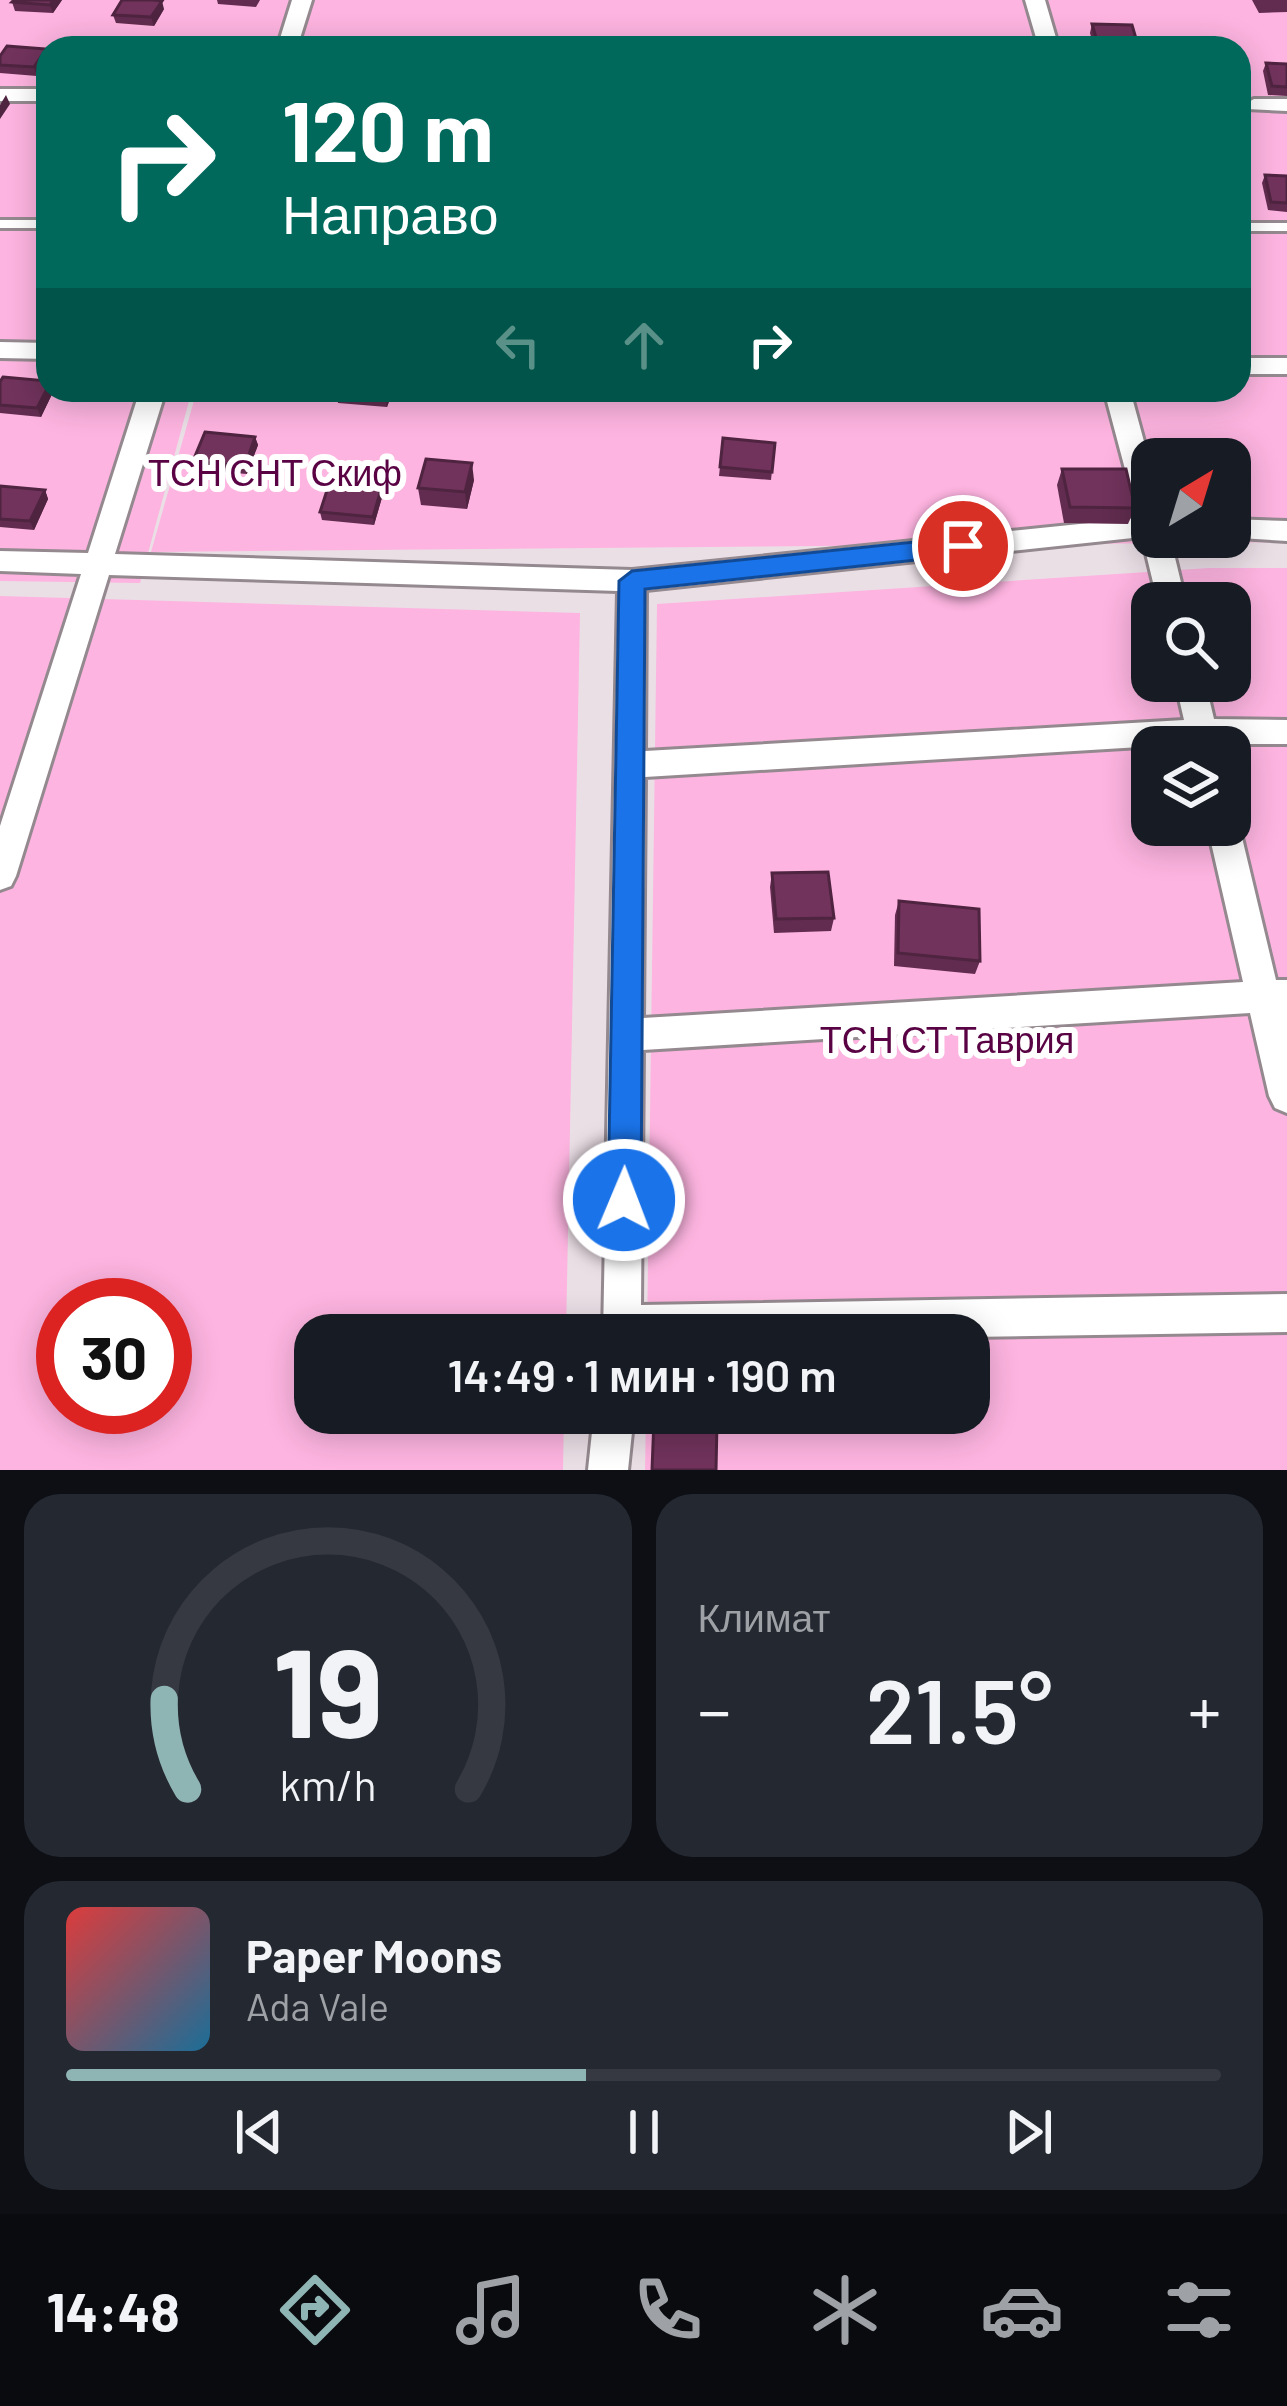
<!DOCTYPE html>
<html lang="ru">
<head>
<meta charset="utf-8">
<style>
	:root { --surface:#171b24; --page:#242831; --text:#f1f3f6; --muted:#9ea1a6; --line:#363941; --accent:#8fb4b4 }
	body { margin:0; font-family:Barlow,sans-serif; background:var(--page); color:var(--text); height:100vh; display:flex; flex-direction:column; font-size:45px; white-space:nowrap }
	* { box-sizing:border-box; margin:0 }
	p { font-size:39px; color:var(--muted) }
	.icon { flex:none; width:66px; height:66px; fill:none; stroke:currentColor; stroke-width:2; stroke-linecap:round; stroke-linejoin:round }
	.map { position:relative; height:1470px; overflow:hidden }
	.drawer { display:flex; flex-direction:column; gap:24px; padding:24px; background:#0d0f14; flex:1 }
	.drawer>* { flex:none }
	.guide { position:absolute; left:36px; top:36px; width:1215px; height:366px; border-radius:36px; box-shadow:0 6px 30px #0003; background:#00695c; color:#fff; overflow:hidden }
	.needle { width:78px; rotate:38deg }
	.fabs { position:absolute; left:1131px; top:438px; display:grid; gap:24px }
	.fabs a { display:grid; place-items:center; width:120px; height:120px; border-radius:24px; background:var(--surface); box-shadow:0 6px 30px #0003; font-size:60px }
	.speed { position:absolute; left:36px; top:1278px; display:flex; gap:24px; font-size:60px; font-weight:700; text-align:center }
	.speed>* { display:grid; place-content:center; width:156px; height:156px; border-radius:50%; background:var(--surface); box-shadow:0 6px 30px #0003; line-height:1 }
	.speed .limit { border:18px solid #d22; background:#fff; color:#111 }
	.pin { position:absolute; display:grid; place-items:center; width:102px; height:102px; color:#fff; margin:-51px; border:6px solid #fff; border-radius:50%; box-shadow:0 3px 12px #0007 }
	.me { position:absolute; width:132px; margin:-66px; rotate:1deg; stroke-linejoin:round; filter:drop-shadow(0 0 9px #0008) }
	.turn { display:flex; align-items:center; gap:42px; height:252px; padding:0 48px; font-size:54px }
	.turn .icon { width:156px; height:156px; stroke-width:2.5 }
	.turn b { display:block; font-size:84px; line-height:102px }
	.lanes { display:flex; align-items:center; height:114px; padding:0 48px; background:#0003; justify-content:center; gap:60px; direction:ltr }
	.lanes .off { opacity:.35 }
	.big { font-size:90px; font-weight:600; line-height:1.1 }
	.drawer .widget { flex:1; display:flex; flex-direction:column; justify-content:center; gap:18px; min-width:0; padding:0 42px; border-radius:36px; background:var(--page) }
	.drawer .dial { align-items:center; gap:0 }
	.dial svg { height:312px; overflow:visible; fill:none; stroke:var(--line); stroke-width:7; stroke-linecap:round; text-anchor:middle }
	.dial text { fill:var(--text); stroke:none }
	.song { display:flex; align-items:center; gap:36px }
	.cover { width:144px; height:144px; border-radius:18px; background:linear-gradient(135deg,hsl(0 70% 55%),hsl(200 70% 35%)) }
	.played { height:12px; border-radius:6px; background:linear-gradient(90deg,var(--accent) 45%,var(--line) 45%) }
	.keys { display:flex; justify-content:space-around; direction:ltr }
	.heat { display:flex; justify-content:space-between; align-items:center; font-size:66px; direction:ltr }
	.drawer .tiles { flex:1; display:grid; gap:24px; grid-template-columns:1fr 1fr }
	.widget:last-child { grid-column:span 2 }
	.trip { position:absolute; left:294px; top:1314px; width:696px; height:120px; border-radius:36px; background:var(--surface); box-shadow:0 6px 30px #0003; font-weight:600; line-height:120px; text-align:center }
	.tabs { display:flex; height:192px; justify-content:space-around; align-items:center; background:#090b0e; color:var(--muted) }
	.tabs .icon { width:84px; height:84px }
	.tabs .active { color:var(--accent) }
	.tabs b { font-size:54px; color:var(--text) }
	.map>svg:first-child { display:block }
	.green { fill:#fdb4e0; fill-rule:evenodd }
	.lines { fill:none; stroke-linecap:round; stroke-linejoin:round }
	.lane-casing { stroke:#94898f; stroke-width:6 }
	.street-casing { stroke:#94898f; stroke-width:6 }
	.lane { fill:#fff; fill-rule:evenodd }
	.street { fill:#fff; fill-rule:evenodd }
	.wall { fill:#612c4f }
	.shaded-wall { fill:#4f2440 }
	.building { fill:#71335c; stroke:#4f2440; stroke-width:3 }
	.route { fill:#1a73e8; stroke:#114b97; stroke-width:3 }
	.labels { text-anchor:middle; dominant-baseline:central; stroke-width:12; stroke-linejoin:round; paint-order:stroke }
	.park-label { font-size:36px; fill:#5a0344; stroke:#fff }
</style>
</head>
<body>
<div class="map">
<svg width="1287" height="1470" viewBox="0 0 1287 1470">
	<rect width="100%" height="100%" fill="#ebdfe6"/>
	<g class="green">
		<path d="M0 0H296L283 48H48V390H192L140 583 0 581Z"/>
		<path d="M306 0H1287V542L151 552 197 390H1239V48H293ZM1152 459H1230V537H1152Z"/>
		<path d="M1209 568H1287V1470H645L646 1413H969V1335H647L657 604ZM1152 603H1230V681H1152ZM1152 747H1230V825H1152Z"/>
		<path d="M0 596 580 613 566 1335H315V1413H564L563 1470H0ZM63 1305H165V1407H63Z"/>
	</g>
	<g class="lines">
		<defs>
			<g id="lane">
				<rect x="0" y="220" width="48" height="8"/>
				<rect x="1239" y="223" width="48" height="8"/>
			</g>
			<g id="street">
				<path d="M292 0H312L297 48H277Z"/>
				<path d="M1025 0H1045L1059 48H1039Z"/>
				<rect x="0" y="89" width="48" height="12"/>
				<path d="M1254 99H1287V111L1247 109 1243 105Z"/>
				<path d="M0 342 48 343V359L0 358Z"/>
				<rect x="1239" y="358" width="48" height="16"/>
				<path d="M140 390H166L115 554 632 570 1138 518 1104 390H1130L1152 471V537H1170L1186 603H1158L1142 537 646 590 645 751 1184 720 1175 681H1205L1214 719 1287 720V744H1190L645 777 643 1018 1243 982 1207 825H1230V814L1239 825 1276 980H1287V1113L1275 1108 1269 1096 1250 1013 643 1050 641 1305 1287 1294V1332L969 1337 603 1335 618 591 109 575 16 876 11 886 0 890V826L81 574 0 571V551L88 553Z"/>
				<path d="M1230 519 1287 521V541L1223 537H1230Z"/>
				<path d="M594 1413H634L628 1470H588Z"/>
			</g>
		</defs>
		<use href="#lane" class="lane-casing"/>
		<use href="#street" class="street-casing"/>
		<use href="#lane" class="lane"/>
		<use href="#street" class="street"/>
	</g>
	<g class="wall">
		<path d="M62 0 53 13 15 11 12 2Z"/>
		<path d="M217 0H260L256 7 218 4Z"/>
		<path d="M1252 0H1287V12L1259 13Z"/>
		<path d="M164 9 154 26 116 23 113 15Z"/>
		<path d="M1092 24 1137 42 1135 48H1094L1090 33Z"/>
		<path d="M48 54V60L37 76 0 73V56Z"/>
		<path d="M1266 63 1287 64V96L1268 95 1263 71Z"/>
		<path d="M1265 175 1287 176V212L1268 210 1262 183Z"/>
		<path d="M0 382 48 390H54L41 417 0 413Z"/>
		<path d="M338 390H393L387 407 338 403 336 394Z"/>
		<path d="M255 437 258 445 247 474 196 470 193 461Z"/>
		<path d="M723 438 775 443 771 480 719 476Z"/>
		<path d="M1062 469 1135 508 1128 524 1064 523 1057 485Z"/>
		<path d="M474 480 467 509 421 505 418 488Z"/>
		<path d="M0 486 45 490 48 499 34 530 0 527Z"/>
		<path d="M383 494 374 525 322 520 320 512Z"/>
		<path d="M772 873 834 918 831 931 774 933 770 887Z"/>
		<path d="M899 901 980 961 975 974 894 966 895 915Z"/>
	</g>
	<g class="shaded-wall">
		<path d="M53 0H62L53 13 50 5Z"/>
		<path d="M162 1 164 9 154 26 151 17Z"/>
		<path d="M46 49 48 60 37 76 34 67Z"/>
		<path d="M6 95 10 104 0 119V105Z"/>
		<path d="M48 387V390H54L41 417 37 408Z"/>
		<path d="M388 390H393L387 407 386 399Z"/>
		<path d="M255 437 258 445 247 474 245 466Z"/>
		<path d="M472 463 474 480 467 509 465 492Z"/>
		<path d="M382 486 383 494 374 525 373 517Z"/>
		<path d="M45 490 48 499 34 530 30 521Z"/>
	</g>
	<g class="building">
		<path d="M14 0H53L50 5 12 2Z"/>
		<path d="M122 0H153L162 1 151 17 113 15Z"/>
		<path d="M1092 24 1132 25 1137 42 1097 41Z"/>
		<path d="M7 46 46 49 34 67 0 65V56Z"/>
		<path d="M1266 63 1287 64V87L1272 86Z"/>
		<path d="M1265 175 1287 176V203L1271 202Z"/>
		<path d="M3 377 48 381V387L37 408 0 405V382Z"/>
		<path d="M338 390H388L386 399 336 394Z"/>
		<path d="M205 432 255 437 245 466 193 461Z"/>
		<path d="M723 438 775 443 772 472 720 467Z"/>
		<path d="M426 459 472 463 465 492 418 488Z"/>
		<path d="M1062 469H1126L1135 508 1070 507Z"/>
		<path d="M330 481 382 486 373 517 320 512Z"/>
		<path d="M0 486 45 490 30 521 0 519Z"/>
		<path d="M828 872 834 918 776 919 772 873Z"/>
		<path d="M899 901 979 909 980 961 898 953Z"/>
		<path d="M654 1419 717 1422 716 1470H652Z"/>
	</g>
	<path class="route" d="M963 537 975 546 963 555 645 589 641 1200 636 1212 624 1217 613 1212 608 1200 619 581 632 571Z"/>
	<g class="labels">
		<g class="park-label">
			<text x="275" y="471">ТСН СНТ Скиф</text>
			<text x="947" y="1038">ТСН СТ Таврия</text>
		</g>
	</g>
</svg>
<div class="fabs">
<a><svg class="needle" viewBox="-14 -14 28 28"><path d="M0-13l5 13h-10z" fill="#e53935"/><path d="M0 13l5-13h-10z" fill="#9ea1a6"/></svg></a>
<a><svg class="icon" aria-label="search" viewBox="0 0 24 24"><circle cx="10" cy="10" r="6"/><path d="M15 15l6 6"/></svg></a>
<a><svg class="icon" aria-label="layers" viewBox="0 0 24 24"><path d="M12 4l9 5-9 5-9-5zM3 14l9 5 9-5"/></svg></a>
</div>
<div class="speed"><div class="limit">30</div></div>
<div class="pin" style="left:963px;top:546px;background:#d93025"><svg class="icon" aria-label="arrive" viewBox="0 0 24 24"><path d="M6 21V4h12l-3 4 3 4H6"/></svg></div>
<svg class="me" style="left:624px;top:1200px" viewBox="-20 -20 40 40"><circle r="17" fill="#1a73e8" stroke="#fff" stroke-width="3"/><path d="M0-11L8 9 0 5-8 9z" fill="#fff"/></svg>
<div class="trip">14:49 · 1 мин · 190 m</div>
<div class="guide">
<div class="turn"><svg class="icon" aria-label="right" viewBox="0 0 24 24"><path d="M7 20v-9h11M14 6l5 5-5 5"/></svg><div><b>120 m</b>Направо</div></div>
<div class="lanes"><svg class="icon off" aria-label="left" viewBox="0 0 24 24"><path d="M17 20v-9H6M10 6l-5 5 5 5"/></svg><svg class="icon off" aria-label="ahead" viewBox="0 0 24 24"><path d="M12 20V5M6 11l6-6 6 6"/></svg><svg class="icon" aria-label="right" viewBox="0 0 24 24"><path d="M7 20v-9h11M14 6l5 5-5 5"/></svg></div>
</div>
</div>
<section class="drawer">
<div class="tiles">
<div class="widget dial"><svg viewBox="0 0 100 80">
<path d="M14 69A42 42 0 1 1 86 69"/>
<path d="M14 69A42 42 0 0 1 8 46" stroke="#8fb4b4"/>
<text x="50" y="56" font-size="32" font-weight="700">19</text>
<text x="50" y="72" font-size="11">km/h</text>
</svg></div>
<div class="widget"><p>Климат</p>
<div class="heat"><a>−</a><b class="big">21.5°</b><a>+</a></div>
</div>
<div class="widget">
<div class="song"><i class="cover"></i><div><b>Paper Moons</b><p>Ada Vale</p></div></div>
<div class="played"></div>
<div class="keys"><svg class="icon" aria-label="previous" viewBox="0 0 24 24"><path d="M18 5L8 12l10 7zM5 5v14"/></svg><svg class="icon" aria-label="pause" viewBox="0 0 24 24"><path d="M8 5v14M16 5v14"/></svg><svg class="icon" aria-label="next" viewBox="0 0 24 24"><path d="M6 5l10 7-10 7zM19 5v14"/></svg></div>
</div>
</div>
</section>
<nav class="tabs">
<b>14:48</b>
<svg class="icon active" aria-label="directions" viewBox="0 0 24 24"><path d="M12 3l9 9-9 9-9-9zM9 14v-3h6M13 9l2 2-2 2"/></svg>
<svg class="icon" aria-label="music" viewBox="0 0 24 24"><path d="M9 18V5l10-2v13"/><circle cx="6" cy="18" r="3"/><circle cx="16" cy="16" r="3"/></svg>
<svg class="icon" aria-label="phone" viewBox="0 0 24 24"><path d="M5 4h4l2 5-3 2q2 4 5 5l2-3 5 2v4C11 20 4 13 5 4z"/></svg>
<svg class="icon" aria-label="climate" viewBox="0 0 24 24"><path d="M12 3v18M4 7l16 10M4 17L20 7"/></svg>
<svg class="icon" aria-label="car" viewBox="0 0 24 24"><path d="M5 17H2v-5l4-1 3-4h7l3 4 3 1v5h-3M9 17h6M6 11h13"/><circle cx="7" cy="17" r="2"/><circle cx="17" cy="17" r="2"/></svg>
<svg class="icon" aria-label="filters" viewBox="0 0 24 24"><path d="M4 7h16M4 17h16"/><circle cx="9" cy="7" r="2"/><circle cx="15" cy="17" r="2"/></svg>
</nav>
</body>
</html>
